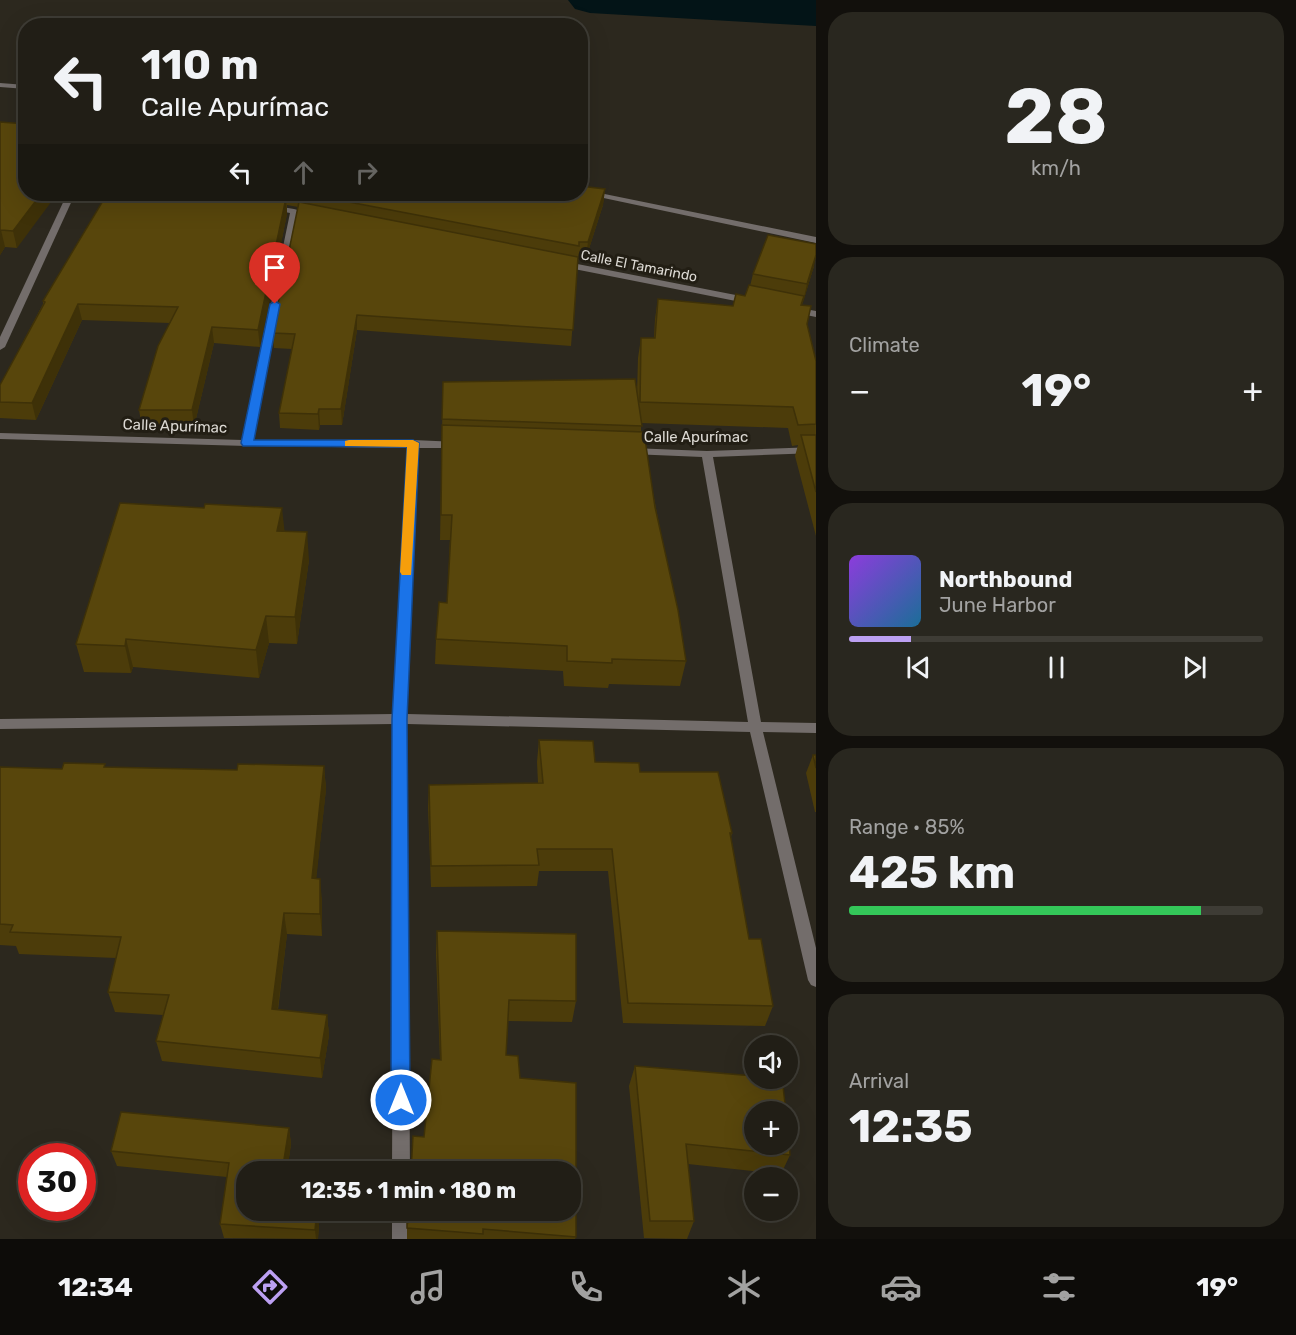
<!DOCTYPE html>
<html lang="en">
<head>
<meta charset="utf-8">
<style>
	:root { --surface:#211e16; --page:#29271f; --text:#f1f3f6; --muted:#a2a2a1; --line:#3e3c35; --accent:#bca0f2 }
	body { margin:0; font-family:Rubik,sans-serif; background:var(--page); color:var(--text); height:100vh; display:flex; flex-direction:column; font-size:22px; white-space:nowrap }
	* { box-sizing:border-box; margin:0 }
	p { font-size:20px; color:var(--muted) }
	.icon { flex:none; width:33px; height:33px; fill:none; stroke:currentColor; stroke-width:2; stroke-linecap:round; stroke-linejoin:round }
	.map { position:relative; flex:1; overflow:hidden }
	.sheet { display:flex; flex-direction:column; gap:12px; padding:12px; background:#12100c; width:480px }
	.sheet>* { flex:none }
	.top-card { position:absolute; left:18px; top:18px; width:570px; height:183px; border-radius:24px; box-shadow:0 6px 24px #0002,0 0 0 2px var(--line); background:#211e16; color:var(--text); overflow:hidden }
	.controls { position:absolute; left:744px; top:1035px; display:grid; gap:12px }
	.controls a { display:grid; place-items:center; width:54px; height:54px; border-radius:50%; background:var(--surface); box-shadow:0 6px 24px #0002,0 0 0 2px var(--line); font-size:30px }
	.speed { position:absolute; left:18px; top:1143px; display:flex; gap:12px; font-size:30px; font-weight:700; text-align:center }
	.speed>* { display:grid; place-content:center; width:78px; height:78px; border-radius:50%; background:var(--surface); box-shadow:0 6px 24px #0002,0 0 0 2px var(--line); line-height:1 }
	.speed .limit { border:9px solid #d22; background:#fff; color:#111 }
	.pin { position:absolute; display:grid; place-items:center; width:51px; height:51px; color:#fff; margin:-62px -26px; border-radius:50% 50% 50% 0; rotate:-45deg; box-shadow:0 0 6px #0007 }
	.pin .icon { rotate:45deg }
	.me { position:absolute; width:66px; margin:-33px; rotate:0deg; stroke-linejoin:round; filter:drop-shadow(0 0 4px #0008) }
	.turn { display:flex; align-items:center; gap:21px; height:126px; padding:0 24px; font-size:27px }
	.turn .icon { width:78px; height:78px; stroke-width:2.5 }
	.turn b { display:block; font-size:42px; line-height:51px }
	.lanes { display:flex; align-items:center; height:57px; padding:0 24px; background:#0003; justify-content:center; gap:30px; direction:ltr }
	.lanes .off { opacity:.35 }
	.big { font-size:45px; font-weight:700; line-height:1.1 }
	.sheet .widget { flex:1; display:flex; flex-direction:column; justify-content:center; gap:9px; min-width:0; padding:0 21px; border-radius:24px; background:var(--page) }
	.sheet .dial { align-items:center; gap:0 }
	.dial b { font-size:78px; line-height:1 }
	.song { display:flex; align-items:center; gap:18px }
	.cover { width:72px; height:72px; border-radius:9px; background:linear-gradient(135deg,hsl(270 70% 55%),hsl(200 70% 35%)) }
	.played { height:6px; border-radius:3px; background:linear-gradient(90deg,var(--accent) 15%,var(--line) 15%) }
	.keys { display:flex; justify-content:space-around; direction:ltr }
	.heat { display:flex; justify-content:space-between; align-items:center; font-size:33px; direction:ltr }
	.charge { height:9px; border-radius:4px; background:linear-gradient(90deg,#34c759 85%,var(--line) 0) }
	.trip { position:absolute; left:236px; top:1161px; width:345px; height:60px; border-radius:24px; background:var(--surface); box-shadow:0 6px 24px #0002,0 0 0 2px var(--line); font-weight:700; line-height:60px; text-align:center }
	.tab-bar { display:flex; height:96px; justify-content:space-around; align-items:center; background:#0d0c09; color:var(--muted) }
	.tab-bar .icon { width:42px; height:42px }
	.tab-bar .active { color:var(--accent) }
	.tab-bar b { font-size:27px; color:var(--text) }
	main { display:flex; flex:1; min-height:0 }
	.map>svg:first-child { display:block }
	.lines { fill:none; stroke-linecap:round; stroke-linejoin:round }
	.river { fill:#031417; fill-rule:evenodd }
	.minor { fill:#736d6b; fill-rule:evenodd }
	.wall { fill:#4c3c0a }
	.shaded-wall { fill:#3e3108 }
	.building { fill:#58460c; stroke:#3e3108; stroke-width:1.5 }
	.route { fill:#1a73e8; stroke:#114b97; stroke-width:1.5 }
	.slow { fill:#f59e0b }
	.labels { text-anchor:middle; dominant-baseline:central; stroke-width:6; stroke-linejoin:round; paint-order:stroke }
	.far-street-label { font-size:14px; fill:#dcd9d3; stroke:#221e14 }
	.street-label { font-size:15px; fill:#dcd9d3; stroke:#221e14 }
</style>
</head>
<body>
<main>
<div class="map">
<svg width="816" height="1239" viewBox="0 0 816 1239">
	<rect width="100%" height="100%" fill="#2c281e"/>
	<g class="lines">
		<path class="river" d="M568 0H816V26L590 13 575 9Z"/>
		<g class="minor">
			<path d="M0 83 26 85V89L0 87Z"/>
			<path d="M580 189 816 237V243L580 193Z"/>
			<path d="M67 194H75L5 347 0 350V337Z"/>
			<path d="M270 205 294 209 316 215 312 217 297 214 253 440 409 441 413 440 458 442 463 445 458 448H418L407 714 748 722 702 457 631 454 626 451 631 448 707 451 816 447V453L713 457 761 722 816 723V733L763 732 816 948V987L811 985 808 980 750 732 407 724 410 1172H392L394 724 0 729V719L394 714 408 448 247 446 0 439V433L243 440 290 213 270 209Z"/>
			<path d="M562 261 751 298 756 301 751 304 559 266 558 264Z"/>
			<path d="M794 307 816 311V317L791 312 789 310Z"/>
			<rect x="392" y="1210" width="18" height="29"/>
		</g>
	</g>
	<g class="wall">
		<path d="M0 122 17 248 5 247 0 255Z"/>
		<path d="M605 189 603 205 586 258H578L571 346 357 330 342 425H320L319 430 280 428 279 413 292 349 274 348 272 333 298 207 287 205V214L260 347 214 343 194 427H142L139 410 170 323 82 320 36 420 0 418V385L43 304V301L107 194H580Z"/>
		<path d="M814 266 802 305 816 361V536L795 456 798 445 792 446 788 428 641 423V432L686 661 680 686 609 684 608 688 564 686 563 671 435 664 436 639 447 603 450 540H440L443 382 637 394 638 358 641 338H654L655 319 658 299 733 306 745 296 750 286 753 274Z"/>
		<path d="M285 532 309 560 297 644 269 643 259 678 133 667 131 673 84 672 76 644Z"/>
		<path d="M539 740 595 762 640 772 732 833 731 837 749 939 773 1006 765 1026 623 1023 608 871H539L537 886 431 887 428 807 429 785 538 783 537 762Z"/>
		<path d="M813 755H816V812H815L806 773Z"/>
		<path d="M324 766 326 789 316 878 322 900V936L287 934 278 1010 327 1015 329 1035 322 1078 162 1061 156 1041 163 1015 115 1012 108 992 116 958 19 954 16 946 0 945V767L62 769 106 767 237 770Z"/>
		<path d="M437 931 576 1001 572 1022 508 1021 506 1055 520 1078 576 1237 575 1239H407V1223L412 1221 424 1137 440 1060 436 953Z"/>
		<path d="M635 1066 790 1155 781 1174 688 1164 694 1221 687 1239 644 1238 629 1086Z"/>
		<path d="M289 1128 291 1144 287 1172H246L320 1210 318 1239 224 1238 220 1224 227 1177 117 1166 111 1151Z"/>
	</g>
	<g class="shaded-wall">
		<path d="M605 189 603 205 586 258 588 242Z"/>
		<path d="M41 194H57L17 248 13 231Z"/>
		<path d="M286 198 287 214 260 347 258 330Z"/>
		<path d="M1 230 5 247 0 255V231Z"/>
		<path d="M816 255 814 266 802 306 807 284Z"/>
		<path d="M78 304 82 320 36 420 32 403Z"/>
		<path d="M357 315V330L342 425 341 409Z"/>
		<path d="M212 327 214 343 194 427 192 410Z"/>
		<path d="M319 409 320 425 319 430 318 414Z"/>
		<path d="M282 508 285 535 277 531Z"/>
		<path d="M307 532 309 560 297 644 295 617Z"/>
		<path d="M266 616 269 643 259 678 256 650Z"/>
		<path d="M126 639 133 667 131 673 125 646Z"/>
		<path d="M324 766 326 789 314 900 312 878Z"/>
		<path d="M320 879 322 900V936L320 914Z"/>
		<path d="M284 913 287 934 275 1030 272 1009Z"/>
		<path d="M327 1015 329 1035 322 1078 320 1058Z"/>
		<path d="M289 1128 291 1144 287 1172H282Z"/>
		<path d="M317 1210H320L318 1239H316L315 1230Z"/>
	</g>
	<g class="building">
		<path d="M0 122 26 124V194H41L13 231 1 230 0 231Z"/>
		<path d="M580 186 605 189 588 242H579V246L307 194H580Z"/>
		<path d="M107 194H264L286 198 258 330 212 327 192 410H139L158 346 178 307 78 304 32 403 0 402V385L45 302 43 301Z"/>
		<path d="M299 202 578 257 573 330 357 315 341 409H319L318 414 279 413 295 334 272 333Z"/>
		<path d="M768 235 816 244V255L807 284 753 274Z"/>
		<path d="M749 285 804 296 801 305 811 306 807 324 816 361V424L798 425 793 407 640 402 641 338H655L658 299 733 306 736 294 745 296Z"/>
		<path d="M635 379 642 426 442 419 443 382Z"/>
		<path d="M442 425 644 432 655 507 678 610 686 661 612 659V663L567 661V646L436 639 439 602 447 603 452 515H441Z"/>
		<path d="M801 435H816V492Z"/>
		<path d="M120 503 204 508 205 504 282 508 277 531 307 532 295 617 266 616 256 650 126 639 125 646 76 644Z"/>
		<path d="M539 740 593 741 595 762 639 763 640 772H718L732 833H730L749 939H761L773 1006 628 1003 612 849H537L539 865 431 866 429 785 543 783Z"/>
		<path d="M813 755H816V768Z"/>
		<path d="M64 763 105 764 104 767 237 770 238 764 324 766 312 878 320 879V914L284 913 272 1009 327 1015 320 1058 156 1041 169 995 108 992 121 937 10 932 13 925 0 924V767L62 769Z"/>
		<path d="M437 931 576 934V1001L509 1000 506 1055 518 1056 520 1078 576 1083V1237L483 1229V1234L407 1228V1223L412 1221V1210H570V1172H411L413 1136 424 1137 432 1059 441 1060Z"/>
		<path d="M635 1066 754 1076V1078H782L786 1112H754V1144H788V1128L790 1155 686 1144 694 1221H650Z"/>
		<path d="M121 1112 289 1128 282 1172H246V1210H317L315 1230 220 1224 229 1163 111 1151Z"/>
	</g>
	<path class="route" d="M275 301 280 304 254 440H413L419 443 407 719 410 1100 407 1106 401 1109 394 1106 391 1100 392 719 407 447 243 446 241 443 270 304Z"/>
	<path class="slow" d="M349 440H413L419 443 411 575H402L400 572 407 447 345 446V441Z"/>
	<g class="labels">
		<g class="far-street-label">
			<text transform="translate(639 266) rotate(11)">Calle El Tamarindo</text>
		</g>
		<g class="street-label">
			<text transform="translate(175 426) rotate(2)">Calle Apurímac</text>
			<text x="696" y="437">Calle Apurímac</text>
		</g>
	</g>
</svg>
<div class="controls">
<a><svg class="icon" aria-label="sound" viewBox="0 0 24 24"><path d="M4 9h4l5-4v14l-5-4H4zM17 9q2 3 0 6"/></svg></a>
<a>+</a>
<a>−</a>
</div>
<div class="speed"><div class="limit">30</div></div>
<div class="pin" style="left:275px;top:304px;background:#d93025"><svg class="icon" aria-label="arrive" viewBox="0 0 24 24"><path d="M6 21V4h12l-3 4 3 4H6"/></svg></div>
<svg class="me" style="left:401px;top:1100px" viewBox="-20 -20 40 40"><circle r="17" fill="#1a73e8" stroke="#fff" stroke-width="3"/><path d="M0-11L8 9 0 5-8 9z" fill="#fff"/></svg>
<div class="trip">12:35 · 1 min · 180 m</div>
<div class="top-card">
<div class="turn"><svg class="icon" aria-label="left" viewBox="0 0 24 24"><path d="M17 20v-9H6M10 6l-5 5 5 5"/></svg><div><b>110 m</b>Calle Apurímac</div></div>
<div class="lanes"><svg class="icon" aria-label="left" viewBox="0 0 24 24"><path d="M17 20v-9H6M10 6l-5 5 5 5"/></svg><svg class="icon off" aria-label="ahead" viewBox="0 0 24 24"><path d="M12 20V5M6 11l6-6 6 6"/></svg><svg class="icon off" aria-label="right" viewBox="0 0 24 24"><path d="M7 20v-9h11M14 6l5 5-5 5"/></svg></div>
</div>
</div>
<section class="sheet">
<div class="widget dial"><b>28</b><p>km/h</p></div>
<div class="widget"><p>Climate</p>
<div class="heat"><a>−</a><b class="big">19°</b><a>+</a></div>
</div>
<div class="widget">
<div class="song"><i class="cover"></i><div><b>Northbound</b><p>June Harbor</p></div></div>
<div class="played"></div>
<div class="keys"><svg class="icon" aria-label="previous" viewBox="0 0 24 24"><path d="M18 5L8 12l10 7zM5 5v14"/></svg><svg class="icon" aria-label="pause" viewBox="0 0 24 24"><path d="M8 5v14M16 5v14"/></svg><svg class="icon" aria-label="next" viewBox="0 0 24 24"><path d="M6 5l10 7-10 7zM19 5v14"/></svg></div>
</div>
<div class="widget"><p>Range · 85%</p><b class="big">425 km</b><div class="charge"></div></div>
<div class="widget"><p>Arrival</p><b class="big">12:35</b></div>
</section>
</main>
<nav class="tab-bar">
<b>12:34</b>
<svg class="icon active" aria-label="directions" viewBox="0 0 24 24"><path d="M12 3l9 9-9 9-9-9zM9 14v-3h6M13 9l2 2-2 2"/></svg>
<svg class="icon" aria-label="music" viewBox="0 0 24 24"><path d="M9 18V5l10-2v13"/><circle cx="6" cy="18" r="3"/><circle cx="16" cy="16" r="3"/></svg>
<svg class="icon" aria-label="phone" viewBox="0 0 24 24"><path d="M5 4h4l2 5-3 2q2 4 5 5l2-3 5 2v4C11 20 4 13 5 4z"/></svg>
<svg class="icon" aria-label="climate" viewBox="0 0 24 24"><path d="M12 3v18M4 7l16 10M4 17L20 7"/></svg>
<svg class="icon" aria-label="car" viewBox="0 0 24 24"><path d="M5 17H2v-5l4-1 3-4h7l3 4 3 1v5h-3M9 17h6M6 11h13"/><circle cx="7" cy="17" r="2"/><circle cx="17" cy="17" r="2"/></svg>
<svg class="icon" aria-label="filters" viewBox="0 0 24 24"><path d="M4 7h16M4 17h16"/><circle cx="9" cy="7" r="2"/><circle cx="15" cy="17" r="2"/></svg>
<b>19°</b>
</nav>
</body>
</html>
